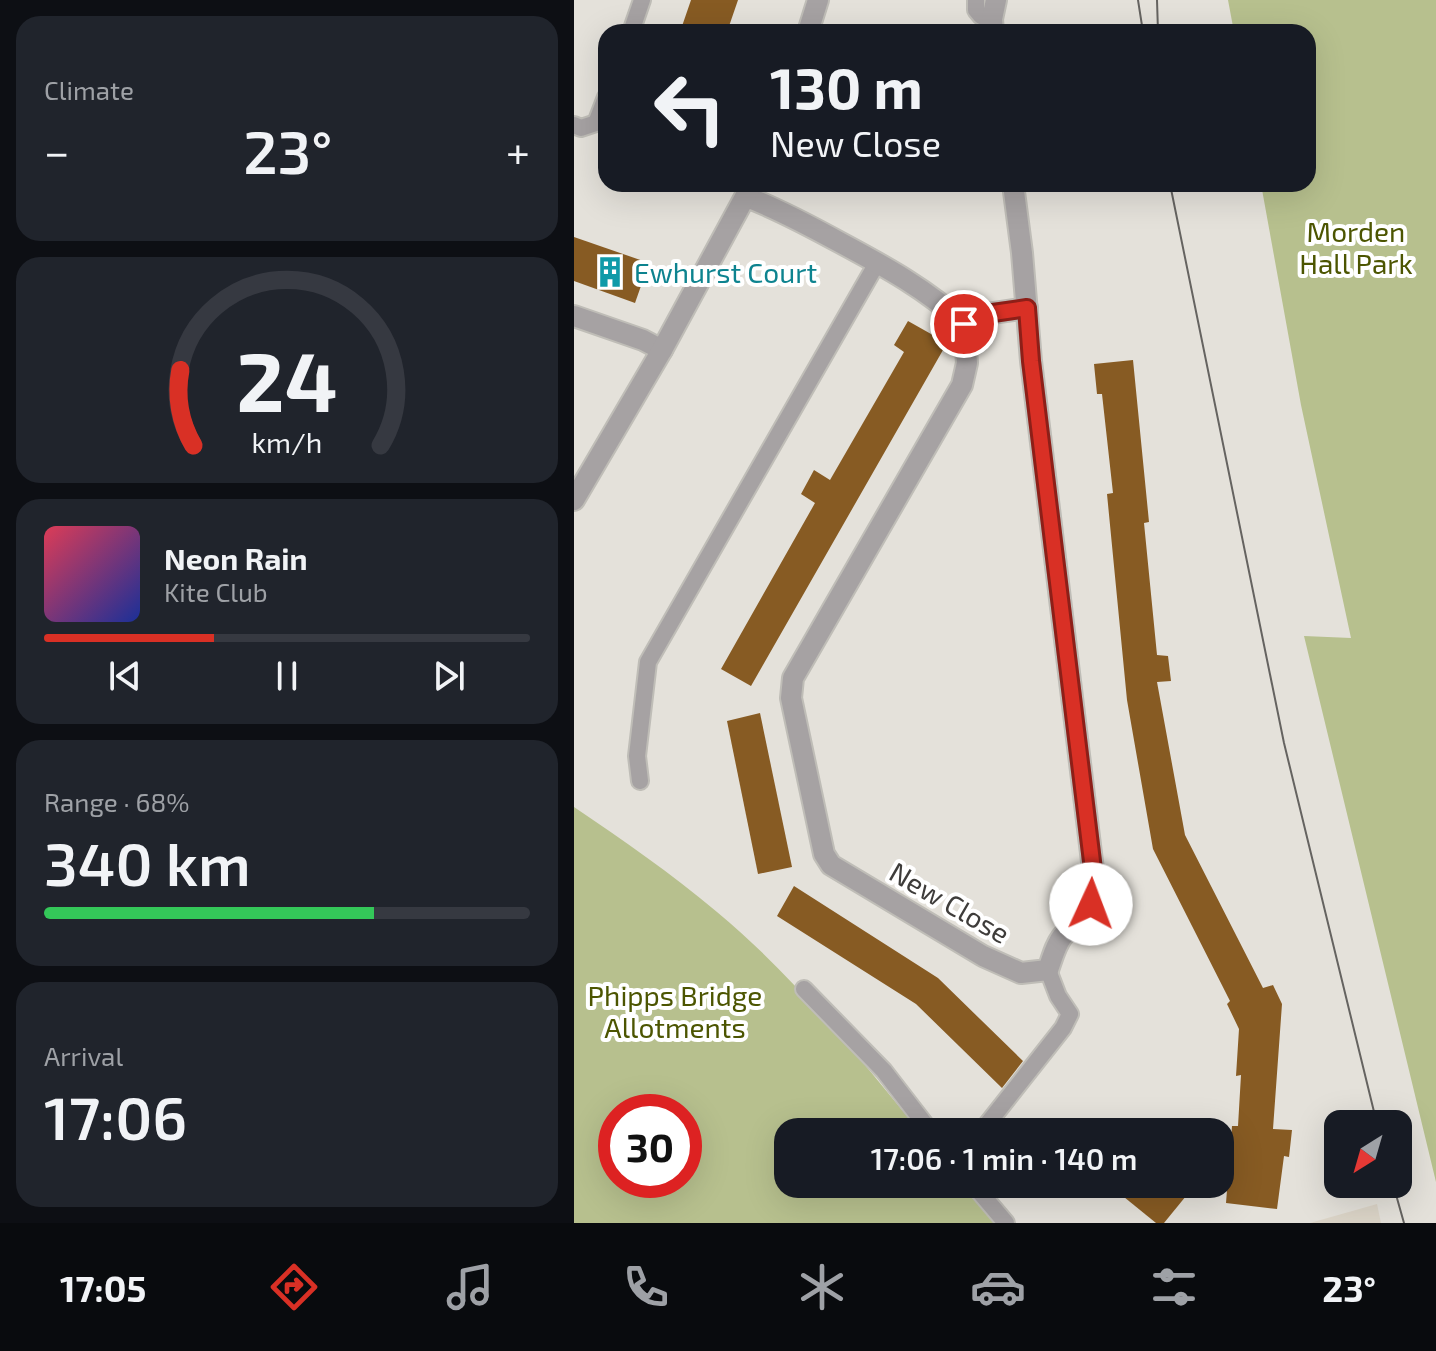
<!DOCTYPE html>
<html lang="en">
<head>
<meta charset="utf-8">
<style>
	:root { --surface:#171b24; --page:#20242c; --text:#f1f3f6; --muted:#9ea1a6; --line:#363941; --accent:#d93025 }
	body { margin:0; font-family:"Exo 2",sans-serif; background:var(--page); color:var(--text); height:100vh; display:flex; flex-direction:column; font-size:30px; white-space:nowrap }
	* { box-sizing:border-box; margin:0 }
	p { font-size:26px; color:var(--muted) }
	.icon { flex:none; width:44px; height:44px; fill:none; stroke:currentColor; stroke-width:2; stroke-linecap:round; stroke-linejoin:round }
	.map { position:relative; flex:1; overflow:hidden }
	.drawer { display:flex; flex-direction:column; gap:16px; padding:16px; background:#0d0f14; width:574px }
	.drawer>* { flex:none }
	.hud { position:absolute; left:24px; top:24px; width:718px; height:168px; border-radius:24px; box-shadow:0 8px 32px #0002; background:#171b24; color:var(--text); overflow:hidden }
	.needle { width:52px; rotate:217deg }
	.controls { position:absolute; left:750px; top:1110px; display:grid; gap:16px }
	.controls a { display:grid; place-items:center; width:88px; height:88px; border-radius:16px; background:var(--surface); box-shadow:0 8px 32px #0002; font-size:40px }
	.speed { position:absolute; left:24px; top:1094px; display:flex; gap:16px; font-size:40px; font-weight:700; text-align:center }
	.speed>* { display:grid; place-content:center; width:104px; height:104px; border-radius:50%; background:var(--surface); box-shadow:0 8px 32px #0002; line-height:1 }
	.speed .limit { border:12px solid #d22; background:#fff; color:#111 }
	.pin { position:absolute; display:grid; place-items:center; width:68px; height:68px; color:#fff; margin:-34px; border:4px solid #fff; border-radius:50%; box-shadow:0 2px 8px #0007 }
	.me { position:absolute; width:88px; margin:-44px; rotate:2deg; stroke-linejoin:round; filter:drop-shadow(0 0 6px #0008) }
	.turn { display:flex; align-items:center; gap:28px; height:168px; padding:0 40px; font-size:36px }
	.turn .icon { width:104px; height:104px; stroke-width:2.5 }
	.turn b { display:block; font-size:56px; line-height:68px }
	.big { font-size:60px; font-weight:600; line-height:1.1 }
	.drawer .widget { flex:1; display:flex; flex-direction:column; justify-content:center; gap:12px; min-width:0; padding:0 28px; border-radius:24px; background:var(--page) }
	.drawer .dial { align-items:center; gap:0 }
	.dial svg { height:208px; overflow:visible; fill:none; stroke:var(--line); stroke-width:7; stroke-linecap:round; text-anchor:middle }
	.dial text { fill:var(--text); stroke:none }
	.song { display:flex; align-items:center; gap:24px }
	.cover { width:96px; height:96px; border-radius:12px; background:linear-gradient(135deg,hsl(350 70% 55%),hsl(230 70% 35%)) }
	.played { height:8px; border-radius:4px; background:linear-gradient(90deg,var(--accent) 35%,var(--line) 35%) }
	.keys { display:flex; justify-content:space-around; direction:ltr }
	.heat { display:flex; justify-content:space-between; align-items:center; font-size:44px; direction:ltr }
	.charge { height:12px; border-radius:6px; background:linear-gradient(90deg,#34c759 68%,var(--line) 0) }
	.trip { position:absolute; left:200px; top:1118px; width:460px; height:80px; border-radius:24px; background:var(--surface); box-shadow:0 8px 32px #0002; font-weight:600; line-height:80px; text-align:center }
	.tab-bar { display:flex; height:128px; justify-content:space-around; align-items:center; background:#090b0e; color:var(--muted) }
	.tab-bar .icon { width:56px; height:56px }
	.tab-bar .active { color:var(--accent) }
	.tab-bar b { font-size:36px; color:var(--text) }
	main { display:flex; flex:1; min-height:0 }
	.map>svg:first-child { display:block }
	.built { fill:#dcd5c8 }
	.green { fill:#b7c08e; fill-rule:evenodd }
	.building { fill:#875b23 }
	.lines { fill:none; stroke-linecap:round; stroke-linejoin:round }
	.lane-casing { stroke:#bfbdb7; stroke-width:20 }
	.street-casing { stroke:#bfbdb7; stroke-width:24 }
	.lane { stroke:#a6a2a3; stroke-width:16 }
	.street { stroke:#a6a2a3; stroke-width:20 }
	.tram { stroke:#656360; stroke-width:2 }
	.route-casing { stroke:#8d1f18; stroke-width:20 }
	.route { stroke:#d93025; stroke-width:14 }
	.labels { text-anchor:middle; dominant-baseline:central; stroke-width:8; stroke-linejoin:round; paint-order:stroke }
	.park-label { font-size:28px; fill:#4c5501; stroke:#fff }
	.culture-label { font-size:28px; fill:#0d838f; stroke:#fff; text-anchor:start }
	.street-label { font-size:28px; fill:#3e3c3a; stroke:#fff }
</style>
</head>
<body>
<main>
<section class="drawer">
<div class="widget"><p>Climate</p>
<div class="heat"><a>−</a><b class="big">23°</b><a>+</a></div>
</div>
<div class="widget dial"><svg viewBox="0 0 100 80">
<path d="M14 69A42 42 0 1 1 86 69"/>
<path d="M14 69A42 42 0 0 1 9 40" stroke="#d93025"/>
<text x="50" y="56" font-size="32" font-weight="700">24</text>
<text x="50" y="72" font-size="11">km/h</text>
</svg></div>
<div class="widget">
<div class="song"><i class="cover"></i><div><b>Neon Rain</b><p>Kite Club</p></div></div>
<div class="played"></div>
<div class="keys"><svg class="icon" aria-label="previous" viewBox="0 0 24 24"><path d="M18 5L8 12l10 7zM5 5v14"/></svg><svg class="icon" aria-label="pause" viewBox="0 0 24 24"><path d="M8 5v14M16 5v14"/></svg><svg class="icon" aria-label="next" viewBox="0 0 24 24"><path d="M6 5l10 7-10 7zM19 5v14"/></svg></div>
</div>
<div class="widget"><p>Range · 68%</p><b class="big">340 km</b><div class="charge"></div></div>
<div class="widget"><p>Arrival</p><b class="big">17:06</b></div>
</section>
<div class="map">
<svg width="862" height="1223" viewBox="0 0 862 1223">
	<rect width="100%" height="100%" fill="#e4e1da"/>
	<path class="built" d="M803 1204 807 1223H736Z"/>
	<g class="green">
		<path d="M654 0H862V1182L730 636 777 638 727 405 687 184H734V32H660Z"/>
		<path d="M0 807C49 840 98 874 143 912 220 976 283 1055 346 1132H214V1184H389L421 1223H0ZM42 1112H110V1180H42Z"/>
	</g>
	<g class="building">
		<path d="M117 0H164L153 32H106Z"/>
		<path d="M0 237 75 263 61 303 0 281Z"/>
		<path d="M334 321 373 343 177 686 147 669 241 503 227 494 240 470 256 480 330 352 320 345Z"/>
		<path d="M559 360 575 522 570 523 583 655 594 656 597 681 583 682 611 835 689 988 699 985 708 1004 699 1129 718 1130 715 1157 710 1156 703 1209 652 1203 658 1126H664L667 1075 662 1076 665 1029 653 1004 656 1001 579 849 553 700 533 494 539 493 528 394H523L520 364Z"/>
		<path d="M186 713 218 867 184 874 153 721Z"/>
		<path d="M220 886 364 978 449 1061 428 1088 342 1004 203 916Z"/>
		<path d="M534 1184H598L612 1196 590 1223H582Z"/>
	</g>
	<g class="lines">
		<defs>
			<g id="lane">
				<path d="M402 0V10L407 16 418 19"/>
				<path d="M57 32 68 0"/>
				<path d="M0 125 7 128 22 123 32 97"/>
				<path d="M66 781 63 756 74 662 303 263"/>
				<path d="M230 989 310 1071 357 1132"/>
				<path d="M407 1132 489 1028 496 1014 484 996 474 970"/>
				<path d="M399 1184 432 1223"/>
			</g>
			<g id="street">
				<path d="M234 32 244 0"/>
				<path d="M419 32 418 19 422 0"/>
				<path d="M173 197C206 210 236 226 267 243 310 266 354 290 390 324L419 313 453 308"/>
				<path d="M0 316 69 340 88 350"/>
				<path d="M390 324 393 363 388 385 219 678 217 698 250 854 257 865 409 956 447 973 474 970C483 944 485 929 514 922L521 886 457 361 448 253 439 184"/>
				<path d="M0 500 88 350 178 184"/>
			</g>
		</defs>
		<use href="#lane" class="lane-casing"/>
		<use href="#street" class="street-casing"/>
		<use href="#lane" class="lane"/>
		<use href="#street" class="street"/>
		<g class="tram">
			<path d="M564 0 569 32"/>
			<path d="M583 0 584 32"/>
			<path d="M596 184 710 743 803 1124"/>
			<path d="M819 1184 830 1223"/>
		</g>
	</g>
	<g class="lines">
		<defs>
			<path id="route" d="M390 324 419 313 453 308 457 361 521 886 517 904"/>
		</defs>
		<use href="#route" class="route-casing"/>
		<use href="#route" class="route"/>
	</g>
	<defs>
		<symbol id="building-bare" viewBox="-9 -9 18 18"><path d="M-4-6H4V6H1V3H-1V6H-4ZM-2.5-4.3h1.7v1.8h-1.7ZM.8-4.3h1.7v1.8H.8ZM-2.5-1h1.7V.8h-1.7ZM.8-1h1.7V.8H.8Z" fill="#0f9aa8" stroke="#fff" stroke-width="2.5" paint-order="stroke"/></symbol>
	</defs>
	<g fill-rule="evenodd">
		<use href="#building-bare" x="14" y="250" width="44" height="44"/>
	</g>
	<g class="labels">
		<g class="park-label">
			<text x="782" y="231">Morden<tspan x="782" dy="32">Hall Park</tspan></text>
			<text x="101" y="995">Phipps Bridge<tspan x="101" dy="32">Allotments</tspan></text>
		</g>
		<g class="culture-label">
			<text x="60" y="272">Ewhurst Court</text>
		</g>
		<g class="street-label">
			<text transform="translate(376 902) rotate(30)">New Close</text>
		</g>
	</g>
</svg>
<div class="controls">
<a><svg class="needle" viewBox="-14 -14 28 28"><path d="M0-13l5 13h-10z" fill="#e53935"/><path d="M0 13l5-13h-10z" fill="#9ea1a6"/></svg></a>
</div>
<div class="speed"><div class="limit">30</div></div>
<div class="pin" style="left:390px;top:324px;background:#d93025"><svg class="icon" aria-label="arrive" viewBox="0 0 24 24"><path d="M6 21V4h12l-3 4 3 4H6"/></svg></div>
<svg class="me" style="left:517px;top:904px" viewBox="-20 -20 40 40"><circle r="19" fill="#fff"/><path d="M0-13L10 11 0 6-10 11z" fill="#d93025"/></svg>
<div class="trip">17:06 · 1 min · 140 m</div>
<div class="hud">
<div class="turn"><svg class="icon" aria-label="left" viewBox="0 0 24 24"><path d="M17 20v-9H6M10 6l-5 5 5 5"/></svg><div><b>130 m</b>New Close</div></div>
</div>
</div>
</main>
<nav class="tab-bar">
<b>17:05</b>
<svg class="icon active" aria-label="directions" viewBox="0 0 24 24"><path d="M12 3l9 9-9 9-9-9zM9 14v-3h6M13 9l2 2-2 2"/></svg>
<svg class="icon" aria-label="music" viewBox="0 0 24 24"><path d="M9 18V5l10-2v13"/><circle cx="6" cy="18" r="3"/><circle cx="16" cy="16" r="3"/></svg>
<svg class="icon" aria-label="phone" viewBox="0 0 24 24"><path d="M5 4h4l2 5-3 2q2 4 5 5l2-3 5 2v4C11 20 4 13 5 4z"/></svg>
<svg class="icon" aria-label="climate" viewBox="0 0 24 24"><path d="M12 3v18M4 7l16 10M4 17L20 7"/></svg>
<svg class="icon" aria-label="car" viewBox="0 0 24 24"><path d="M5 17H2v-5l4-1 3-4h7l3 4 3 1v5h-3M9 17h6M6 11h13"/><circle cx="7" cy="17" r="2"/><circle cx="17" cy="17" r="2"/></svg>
<svg class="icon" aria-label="filters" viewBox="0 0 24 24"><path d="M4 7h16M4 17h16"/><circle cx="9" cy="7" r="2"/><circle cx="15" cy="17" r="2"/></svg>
<b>23°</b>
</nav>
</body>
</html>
